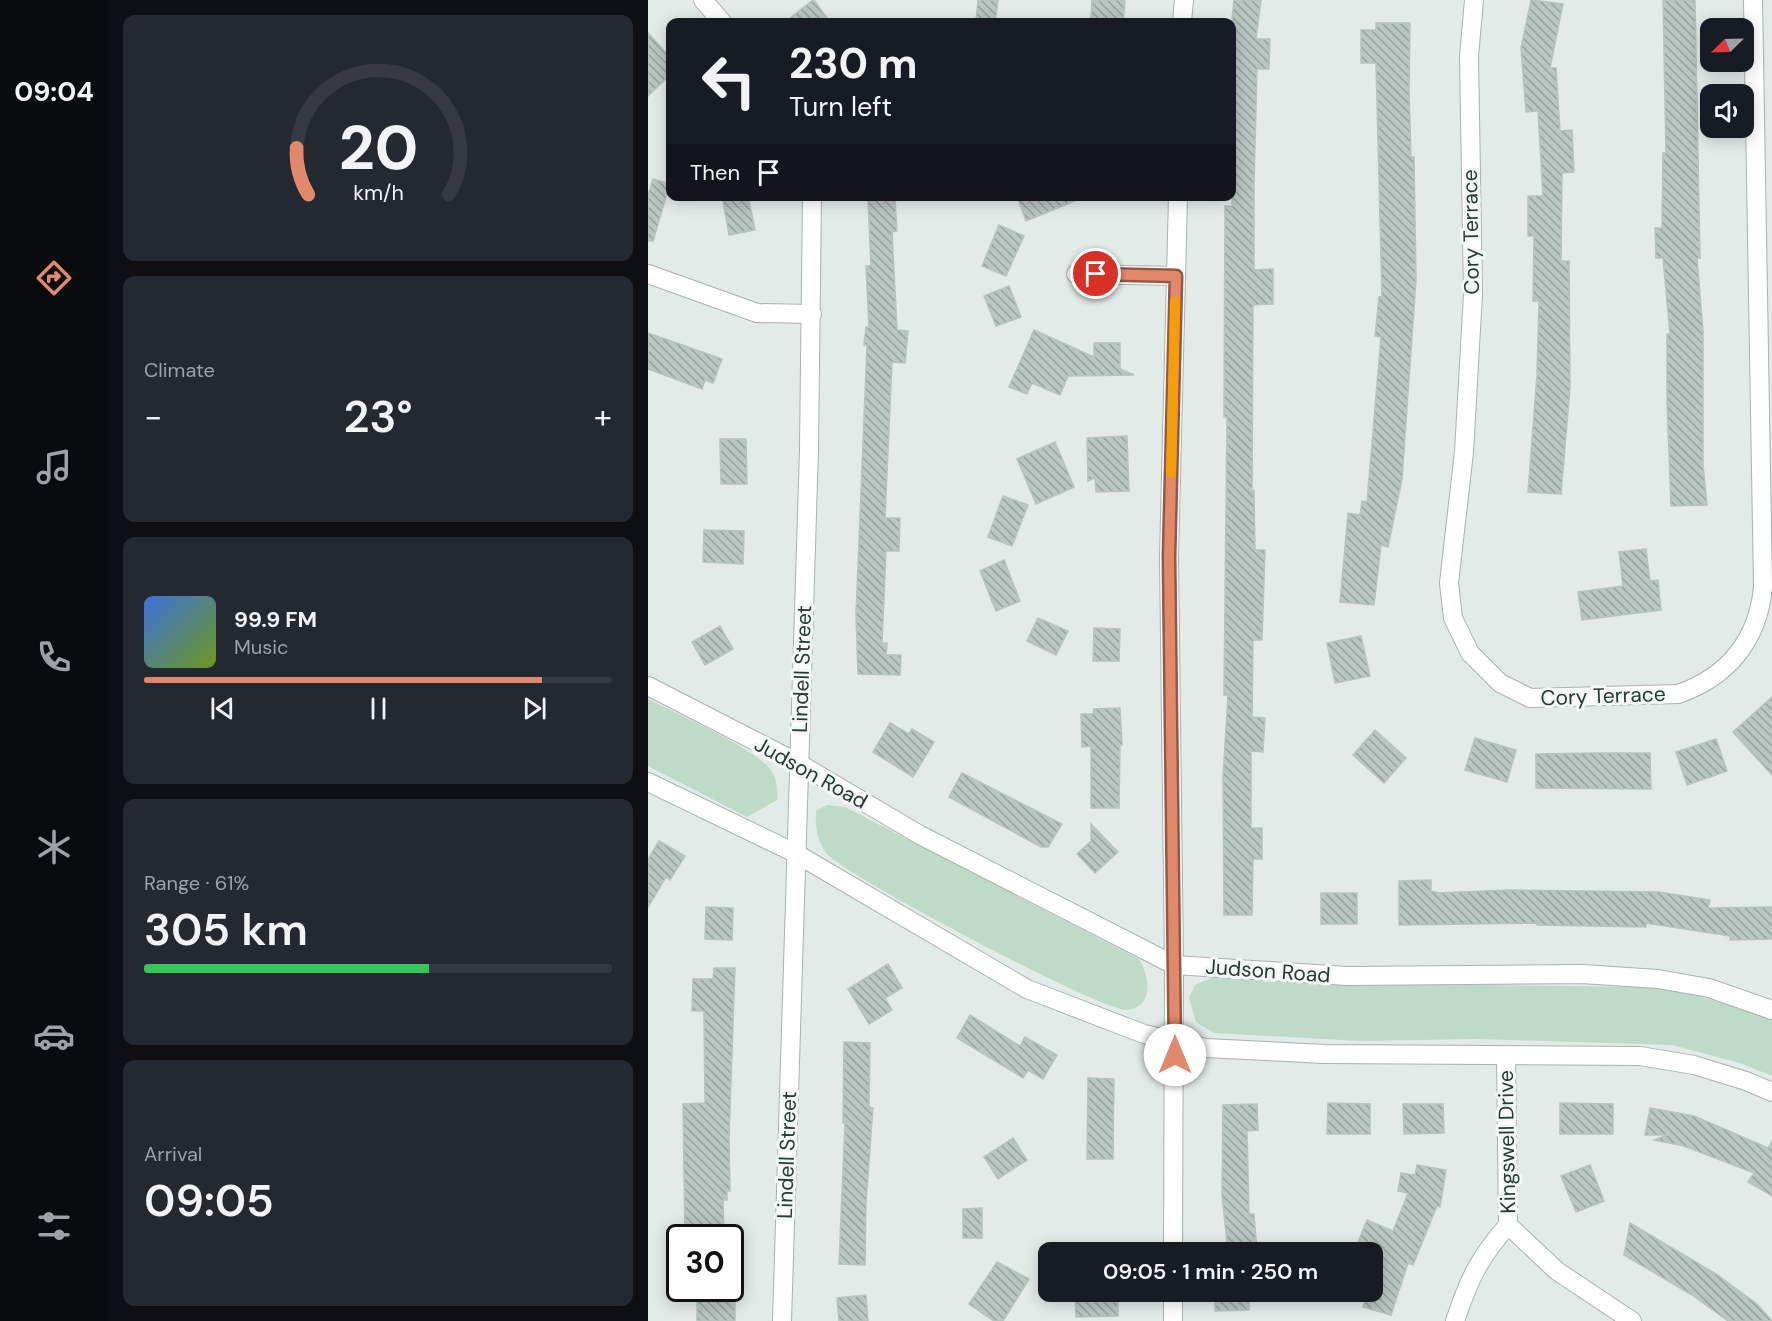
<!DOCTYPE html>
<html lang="en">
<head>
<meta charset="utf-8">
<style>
	:root { --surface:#171b24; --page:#242831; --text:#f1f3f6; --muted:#9ea1a6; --line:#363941; --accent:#e2896b }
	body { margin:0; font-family:"DM Sans",sans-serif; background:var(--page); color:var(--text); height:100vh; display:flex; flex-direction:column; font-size:22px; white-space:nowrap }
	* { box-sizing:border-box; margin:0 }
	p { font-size:20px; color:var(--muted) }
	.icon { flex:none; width:33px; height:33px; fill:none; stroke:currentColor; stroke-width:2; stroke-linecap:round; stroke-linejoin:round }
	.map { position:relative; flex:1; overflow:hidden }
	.side { display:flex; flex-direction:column; gap:15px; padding:15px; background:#0d0f14; width:540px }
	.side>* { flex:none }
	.top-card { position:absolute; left:18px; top:18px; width:570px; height:183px; border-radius:12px; box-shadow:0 3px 15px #0003; background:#171b24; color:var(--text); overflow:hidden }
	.needle { width:39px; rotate:247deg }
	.fabs { position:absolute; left:1052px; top:18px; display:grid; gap:12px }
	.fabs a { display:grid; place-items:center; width:54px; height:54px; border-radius:12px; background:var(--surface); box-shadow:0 3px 15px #0003; font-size:30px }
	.speed { position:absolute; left:18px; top:1224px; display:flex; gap:12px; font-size:30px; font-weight:700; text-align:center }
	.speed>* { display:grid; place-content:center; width:78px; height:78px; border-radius:50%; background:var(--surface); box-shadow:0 3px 15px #0003; line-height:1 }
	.speed .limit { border:3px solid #111; border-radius:9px; background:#fff; color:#111 }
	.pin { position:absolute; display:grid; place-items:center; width:51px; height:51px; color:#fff; margin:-26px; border:3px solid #fff; border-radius:50%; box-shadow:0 2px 6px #0007 }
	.me { position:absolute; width:66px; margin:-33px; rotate:0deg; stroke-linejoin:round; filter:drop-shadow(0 0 4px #0008) }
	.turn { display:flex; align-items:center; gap:21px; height:126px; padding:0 24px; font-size:27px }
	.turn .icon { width:78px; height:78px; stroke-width:2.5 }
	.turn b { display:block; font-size:42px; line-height:51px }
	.then { display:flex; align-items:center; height:57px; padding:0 24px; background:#0003; gap:12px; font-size:22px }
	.big { font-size:45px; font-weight:600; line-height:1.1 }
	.side .widget { flex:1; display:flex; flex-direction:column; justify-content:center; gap:9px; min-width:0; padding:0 21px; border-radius:12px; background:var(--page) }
	.side .dial { align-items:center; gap:0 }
	.dial svg { height:156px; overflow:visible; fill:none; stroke:var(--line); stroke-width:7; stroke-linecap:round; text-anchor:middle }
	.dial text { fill:var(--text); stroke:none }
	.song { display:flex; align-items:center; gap:18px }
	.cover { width:72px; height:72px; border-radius:9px; background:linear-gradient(135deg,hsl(220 70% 55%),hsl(80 70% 35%)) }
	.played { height:6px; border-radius:3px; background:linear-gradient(90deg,var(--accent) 85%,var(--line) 85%) }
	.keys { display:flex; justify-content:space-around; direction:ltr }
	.heat { display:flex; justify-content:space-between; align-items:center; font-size:33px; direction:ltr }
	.charge { height:9px; border-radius:4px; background:linear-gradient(90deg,#34c759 61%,var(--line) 0) }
	.trip { position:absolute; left:390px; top:1242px; width:345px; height:60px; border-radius:12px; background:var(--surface); box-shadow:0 3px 15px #0003; font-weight:600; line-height:60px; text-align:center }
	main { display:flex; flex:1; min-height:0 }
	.tabs { display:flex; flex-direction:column; width:108px; justify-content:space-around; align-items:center; background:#090b0e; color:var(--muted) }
	.tabs .icon { width:42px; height:42px }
	.tabs .selected { color:var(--accent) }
	.tabs b { font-size:27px; color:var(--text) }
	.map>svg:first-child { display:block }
	.grass { fill:#bfdac6 }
	.building { fill:url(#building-back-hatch); stroke:#b6c4bf; stroke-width:1.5 }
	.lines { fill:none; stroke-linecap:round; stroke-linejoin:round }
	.minor-casing { stroke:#a6b3af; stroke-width:20 }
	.minor { stroke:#fff; stroke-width:18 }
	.route-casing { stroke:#935946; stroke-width:15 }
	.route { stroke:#e2896b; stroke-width:10 }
	.slow { stroke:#f59e0b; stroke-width:10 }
	.labels { text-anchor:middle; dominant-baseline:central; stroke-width:6; stroke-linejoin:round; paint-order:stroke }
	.street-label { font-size:21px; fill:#253b35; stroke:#f3f8f6 }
</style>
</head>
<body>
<main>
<nav class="tabs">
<b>09:04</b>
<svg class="icon selected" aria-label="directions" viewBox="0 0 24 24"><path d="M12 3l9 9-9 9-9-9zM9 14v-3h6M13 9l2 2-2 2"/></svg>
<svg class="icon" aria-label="music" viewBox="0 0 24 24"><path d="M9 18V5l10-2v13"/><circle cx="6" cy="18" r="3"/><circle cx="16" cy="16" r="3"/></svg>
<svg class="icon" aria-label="phone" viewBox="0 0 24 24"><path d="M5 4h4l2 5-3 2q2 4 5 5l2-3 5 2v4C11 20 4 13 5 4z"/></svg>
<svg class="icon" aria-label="climate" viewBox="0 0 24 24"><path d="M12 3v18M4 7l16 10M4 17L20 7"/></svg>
<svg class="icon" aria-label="car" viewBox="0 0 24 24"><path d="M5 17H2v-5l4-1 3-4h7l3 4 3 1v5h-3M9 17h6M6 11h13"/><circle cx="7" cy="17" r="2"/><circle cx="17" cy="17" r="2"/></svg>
<svg class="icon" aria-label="filters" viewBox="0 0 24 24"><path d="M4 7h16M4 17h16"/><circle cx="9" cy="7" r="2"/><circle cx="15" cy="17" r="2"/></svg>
</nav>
<section class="side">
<div class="widget dial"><svg viewBox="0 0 100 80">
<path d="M14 69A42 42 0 1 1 86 69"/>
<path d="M14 69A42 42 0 0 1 8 45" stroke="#e2896b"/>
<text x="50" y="56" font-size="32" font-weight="700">20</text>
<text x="50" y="72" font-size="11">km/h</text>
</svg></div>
<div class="widget"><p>Climate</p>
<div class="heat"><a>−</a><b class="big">23°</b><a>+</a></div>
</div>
<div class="widget">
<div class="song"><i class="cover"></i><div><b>99.9 FM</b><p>Music</p></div></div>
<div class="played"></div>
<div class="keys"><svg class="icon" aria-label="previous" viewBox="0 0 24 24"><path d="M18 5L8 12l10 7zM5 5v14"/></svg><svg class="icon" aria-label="pause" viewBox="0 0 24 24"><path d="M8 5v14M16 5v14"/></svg><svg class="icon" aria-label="next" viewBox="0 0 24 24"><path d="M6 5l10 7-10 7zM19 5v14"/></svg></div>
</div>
<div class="widget"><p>Range · 61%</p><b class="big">305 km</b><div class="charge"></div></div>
<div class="widget"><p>Arrival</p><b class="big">09:05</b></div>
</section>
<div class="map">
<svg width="1124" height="1321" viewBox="0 0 1124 1321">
	<defs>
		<pattern id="building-back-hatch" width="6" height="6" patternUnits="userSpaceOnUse" patternTransform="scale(1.5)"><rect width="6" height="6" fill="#b9c6c1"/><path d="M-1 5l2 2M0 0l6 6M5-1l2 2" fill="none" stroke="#96a29e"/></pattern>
	</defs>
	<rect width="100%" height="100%" fill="#e3ebe8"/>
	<g class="grass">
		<path d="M0 699C29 714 103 746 122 769 129 778 130 788 129 800L99 817 0 766Z"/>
		<path d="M179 805 197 807 491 959C502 976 506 1007 479 1010 455 1012 198 876 179 854 169 842 167 826 168 811Z"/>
		<path d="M571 975 619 982 999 987 1048 995 1124 1019V1076L1092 1063 1024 1045 829 1039 713 1041 566 1033 548 1022 541 998 547 985Z"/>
	</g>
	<g class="building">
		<path d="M166 0 182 22H137L165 0Z"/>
		<path d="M330 0H350L347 22 328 21Z"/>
		<path d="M444 0H477L475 22 443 20Z"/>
		<path d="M586 0H613L608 39H622L621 69H609L606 183V270L625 269V304L605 305 604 491H606L607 550H617L614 640H605L604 717 617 718 615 752 603 751V828H614V859H605L604 915H576L575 777 580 695H576L579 417H576L577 206H584V19Z"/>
		<path d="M883 0 915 4 902 68H908L912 131 924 130 926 172 914 173 913 261H921L922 388 913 494 880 492 889 375 891 301H885L886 236H880V196H895L890 111 878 112 873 48Z"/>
		<path d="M1015 0H1047L1052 258H1049L1055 331V465L1059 505 1023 506 1019 401V334H1022L1015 258H1008L1007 228H1014L1015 153H1018Z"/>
		<path d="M728 23H762L761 90 763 157H766L768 280 754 479 740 547 733 545 726 605 692 602 700 513 712 515 714 501 719 502 733 337 727 336 731 297H734L728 63H713V30H728Z"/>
		<path d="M0 33 22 57V75L0 96Z"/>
		<path d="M5 179 22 184 5 241H0V195Z"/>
		<path d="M100 196 107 230 81 235 75 201Z"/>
		<path d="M369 196H436V197L378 221Z"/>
		<path d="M247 198 249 231 244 232 249 330 260 331 257 363 244 362 237 518H252L251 551H238L234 643H239L238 655H253L252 675 210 674 208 614 219 345H216L218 327H221L218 266H223L220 200Z"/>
		<path d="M351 225 376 236 358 276 334 266Z"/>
		<path d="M361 286 373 317 348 326 336 296Z"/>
		<path d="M386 330 446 357V343H472V369L486 375 420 376 412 395 384 383 379 394 361 387Z"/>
		<path d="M0 333 74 359 65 383 57 380 54 389 0 369Z"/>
		<path d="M479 436 481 491 448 492 447 478 440 481 439 438Z"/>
		<path d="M72 439H98L99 484H73Z"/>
		<path d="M407 442 426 487 388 504 369 459Z"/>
		<path d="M355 496 380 505 364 546 340 537Z"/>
		<path d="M56 530 96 531 95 564 55 562Z"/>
		<path d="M998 549 1002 581 1010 580 1013 610 934 620 930 592 975 586 971 552Z"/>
		<path d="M356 560 372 601 348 611 332 571Z"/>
		<path d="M390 618 420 631 408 655 379 641Z"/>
		<path d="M72 626 85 649 57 665 44 642Z"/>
		<path d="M446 628 472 629 471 661H445Z"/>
		<path d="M713 636 722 676 687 683 679 643Z"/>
		<path d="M1124 697V775L1085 732Z"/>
		<path d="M472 708 474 745H472L471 808H443V746L434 747 433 714H445L446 709Z"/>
		<path d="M242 723 261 734 264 729 286 742 265 777 225 752Z"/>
		<path d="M727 730 758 758 736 783 705 755Z"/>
		<path d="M827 738 868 750 859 782 817 770Z"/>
		<path d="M1068 739 1079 771 1039 785 1028 752Z"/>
		<path d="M947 753H1002L1003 789 888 788V754Z"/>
		<path d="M314 773 414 824 400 847H393L301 797Z"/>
		<path d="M443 824 470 852 447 873 429 854 443 841Z"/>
		<path d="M11 841 37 856 22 880 18 877 0 907V859Z"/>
		<path d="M783 880V891L791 893 861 890 1011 892 1062 900 1060 908 1124 907V939L1082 940V936L998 923V927L889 925V923L751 925V881Z"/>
		<rect x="673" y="893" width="36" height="31"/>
		<path d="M58 907 85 908 84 940 57 939Z"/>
		<path d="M240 964 254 988 237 998 244 1010 221 1024 200 989Z"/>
		<path d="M66 968H87L81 1137 82 1191H79V1200H75L76 1238H37L35 1104 57 1103 56 1011H44L45 979H65Z"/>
		<path d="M322 1015 372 1046 377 1037 409 1055 395 1079 380 1070 375 1078 309 1038Z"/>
		<path d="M196 1042 222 1043 221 1107 225 1108 218 1202 217 1265 191 1264 197 1123H195Z"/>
		<path d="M440 1078 466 1079 465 1159H439Z"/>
		<path d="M680 1103 722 1104V1134H679Z"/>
		<path d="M912 1103 965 1104V1134H912Z"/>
		<path d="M609 1104 610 1130 599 1131 601 1214H606L609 1252H580L574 1195 575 1105Z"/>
		<path d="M755 1104H795L796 1133 756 1134Z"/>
		<path d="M1002 1108 1046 1116 1120 1148 1124 1141V1196L1100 1182 1106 1173 1036 1146 1006 1140 1020 1135H997Z"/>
		<path d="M365 1138 379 1160 350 1179 336 1157Z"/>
		<path d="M769 1165 798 1170 792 1207 789 1206 765 1265 760 1263 743 1315 715 1307 720 1292H724V1279L733 1252 710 1242 719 1220 745 1231 760 1193 750 1191 753 1173 767 1175Z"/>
		<path d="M942 1165 956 1201 928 1212 913 1176Z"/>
		<path d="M334 1208V1238H315V1209Z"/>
		<path d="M982 1223 1068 1274 1109 1304 1124 1321H1080L1044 1295 976 1255Z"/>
		<path d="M349 1262 381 1279 355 1321H346L321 1304Z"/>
		<path d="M49 1288H79V1297L87 1298V1321H49Z"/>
		<path d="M427 1292H470V1316L428 1317Z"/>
		<path d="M567 1292H601V1310L567 1311Z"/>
		<path d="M218 1295 220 1321H191L189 1298Z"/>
	</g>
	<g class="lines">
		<defs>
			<g id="minor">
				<path d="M55 0 74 22"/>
				<path d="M826 0 821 56 825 294 816 452 801 583 805 618 822 653 852 683 882 698 1030 694C1080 677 1110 640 1115 587L1105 0"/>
				<path d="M534 22 536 0"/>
				<path d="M0 274 109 313 164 314"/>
				<path d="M428 274 528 276"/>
				<path d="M0 686 150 763 272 835 526 965 699 976 934 974 1010 979 1061 988 1124 1010"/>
				<path d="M0 782 147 853 379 989 496 1034 558 1048 677 1054 992 1056 1046 1065 1098 1081 1124 1092"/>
				<path d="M860 1225 909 1271 984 1321"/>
				<path d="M525 1252 526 965 521 557 530 196"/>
				<path d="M134 1321 161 449 164 196"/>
				<path d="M525 1321V1292"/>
				<path d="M807 1321C821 1279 831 1258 860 1225L858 1056"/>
			</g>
		</defs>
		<use href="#minor" class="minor-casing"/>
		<use href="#minor" class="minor"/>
	</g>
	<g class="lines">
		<defs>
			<path id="route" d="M448 274 528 276 521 557 527 1055"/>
		</defs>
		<use href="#route" class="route-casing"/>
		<use href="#route" class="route"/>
		<path class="slow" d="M523 473 527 301"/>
	</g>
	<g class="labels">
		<g class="street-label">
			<text transform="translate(823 232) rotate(-91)">Cory Terrace</text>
			<text transform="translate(154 669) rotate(-88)">Lindell Street</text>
			<text transform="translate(955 696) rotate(-2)">Cory Terrace</text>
			<text transform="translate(163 773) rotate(29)">Judson Road</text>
			<text transform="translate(620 971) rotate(4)">Judson Road</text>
			<text transform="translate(859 1142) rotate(-91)">Kingswell Drive</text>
			<text transform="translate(139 1155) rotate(-88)">Lindell Street</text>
		</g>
	</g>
</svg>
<div class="fabs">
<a><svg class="needle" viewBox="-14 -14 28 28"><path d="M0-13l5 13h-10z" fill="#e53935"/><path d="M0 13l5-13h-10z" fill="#9ea1a6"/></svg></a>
<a><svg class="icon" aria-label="sound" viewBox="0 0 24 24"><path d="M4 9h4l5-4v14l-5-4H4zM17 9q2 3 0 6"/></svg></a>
</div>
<div class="speed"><div class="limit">30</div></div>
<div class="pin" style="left:448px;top:274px;background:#d93025"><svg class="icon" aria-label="arrive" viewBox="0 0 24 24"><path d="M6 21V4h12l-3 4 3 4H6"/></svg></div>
<svg class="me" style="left:527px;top:1055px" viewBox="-20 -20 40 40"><circle r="19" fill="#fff"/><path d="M0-13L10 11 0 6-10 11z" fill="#e2896b"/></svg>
<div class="trip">09:05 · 1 min · 250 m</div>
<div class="top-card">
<div class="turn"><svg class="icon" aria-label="left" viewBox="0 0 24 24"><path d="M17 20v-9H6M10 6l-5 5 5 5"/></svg><div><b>230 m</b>Turn left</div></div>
<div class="then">Then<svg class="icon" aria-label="arrive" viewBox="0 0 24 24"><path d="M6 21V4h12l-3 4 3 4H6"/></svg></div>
</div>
</div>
</main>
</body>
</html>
